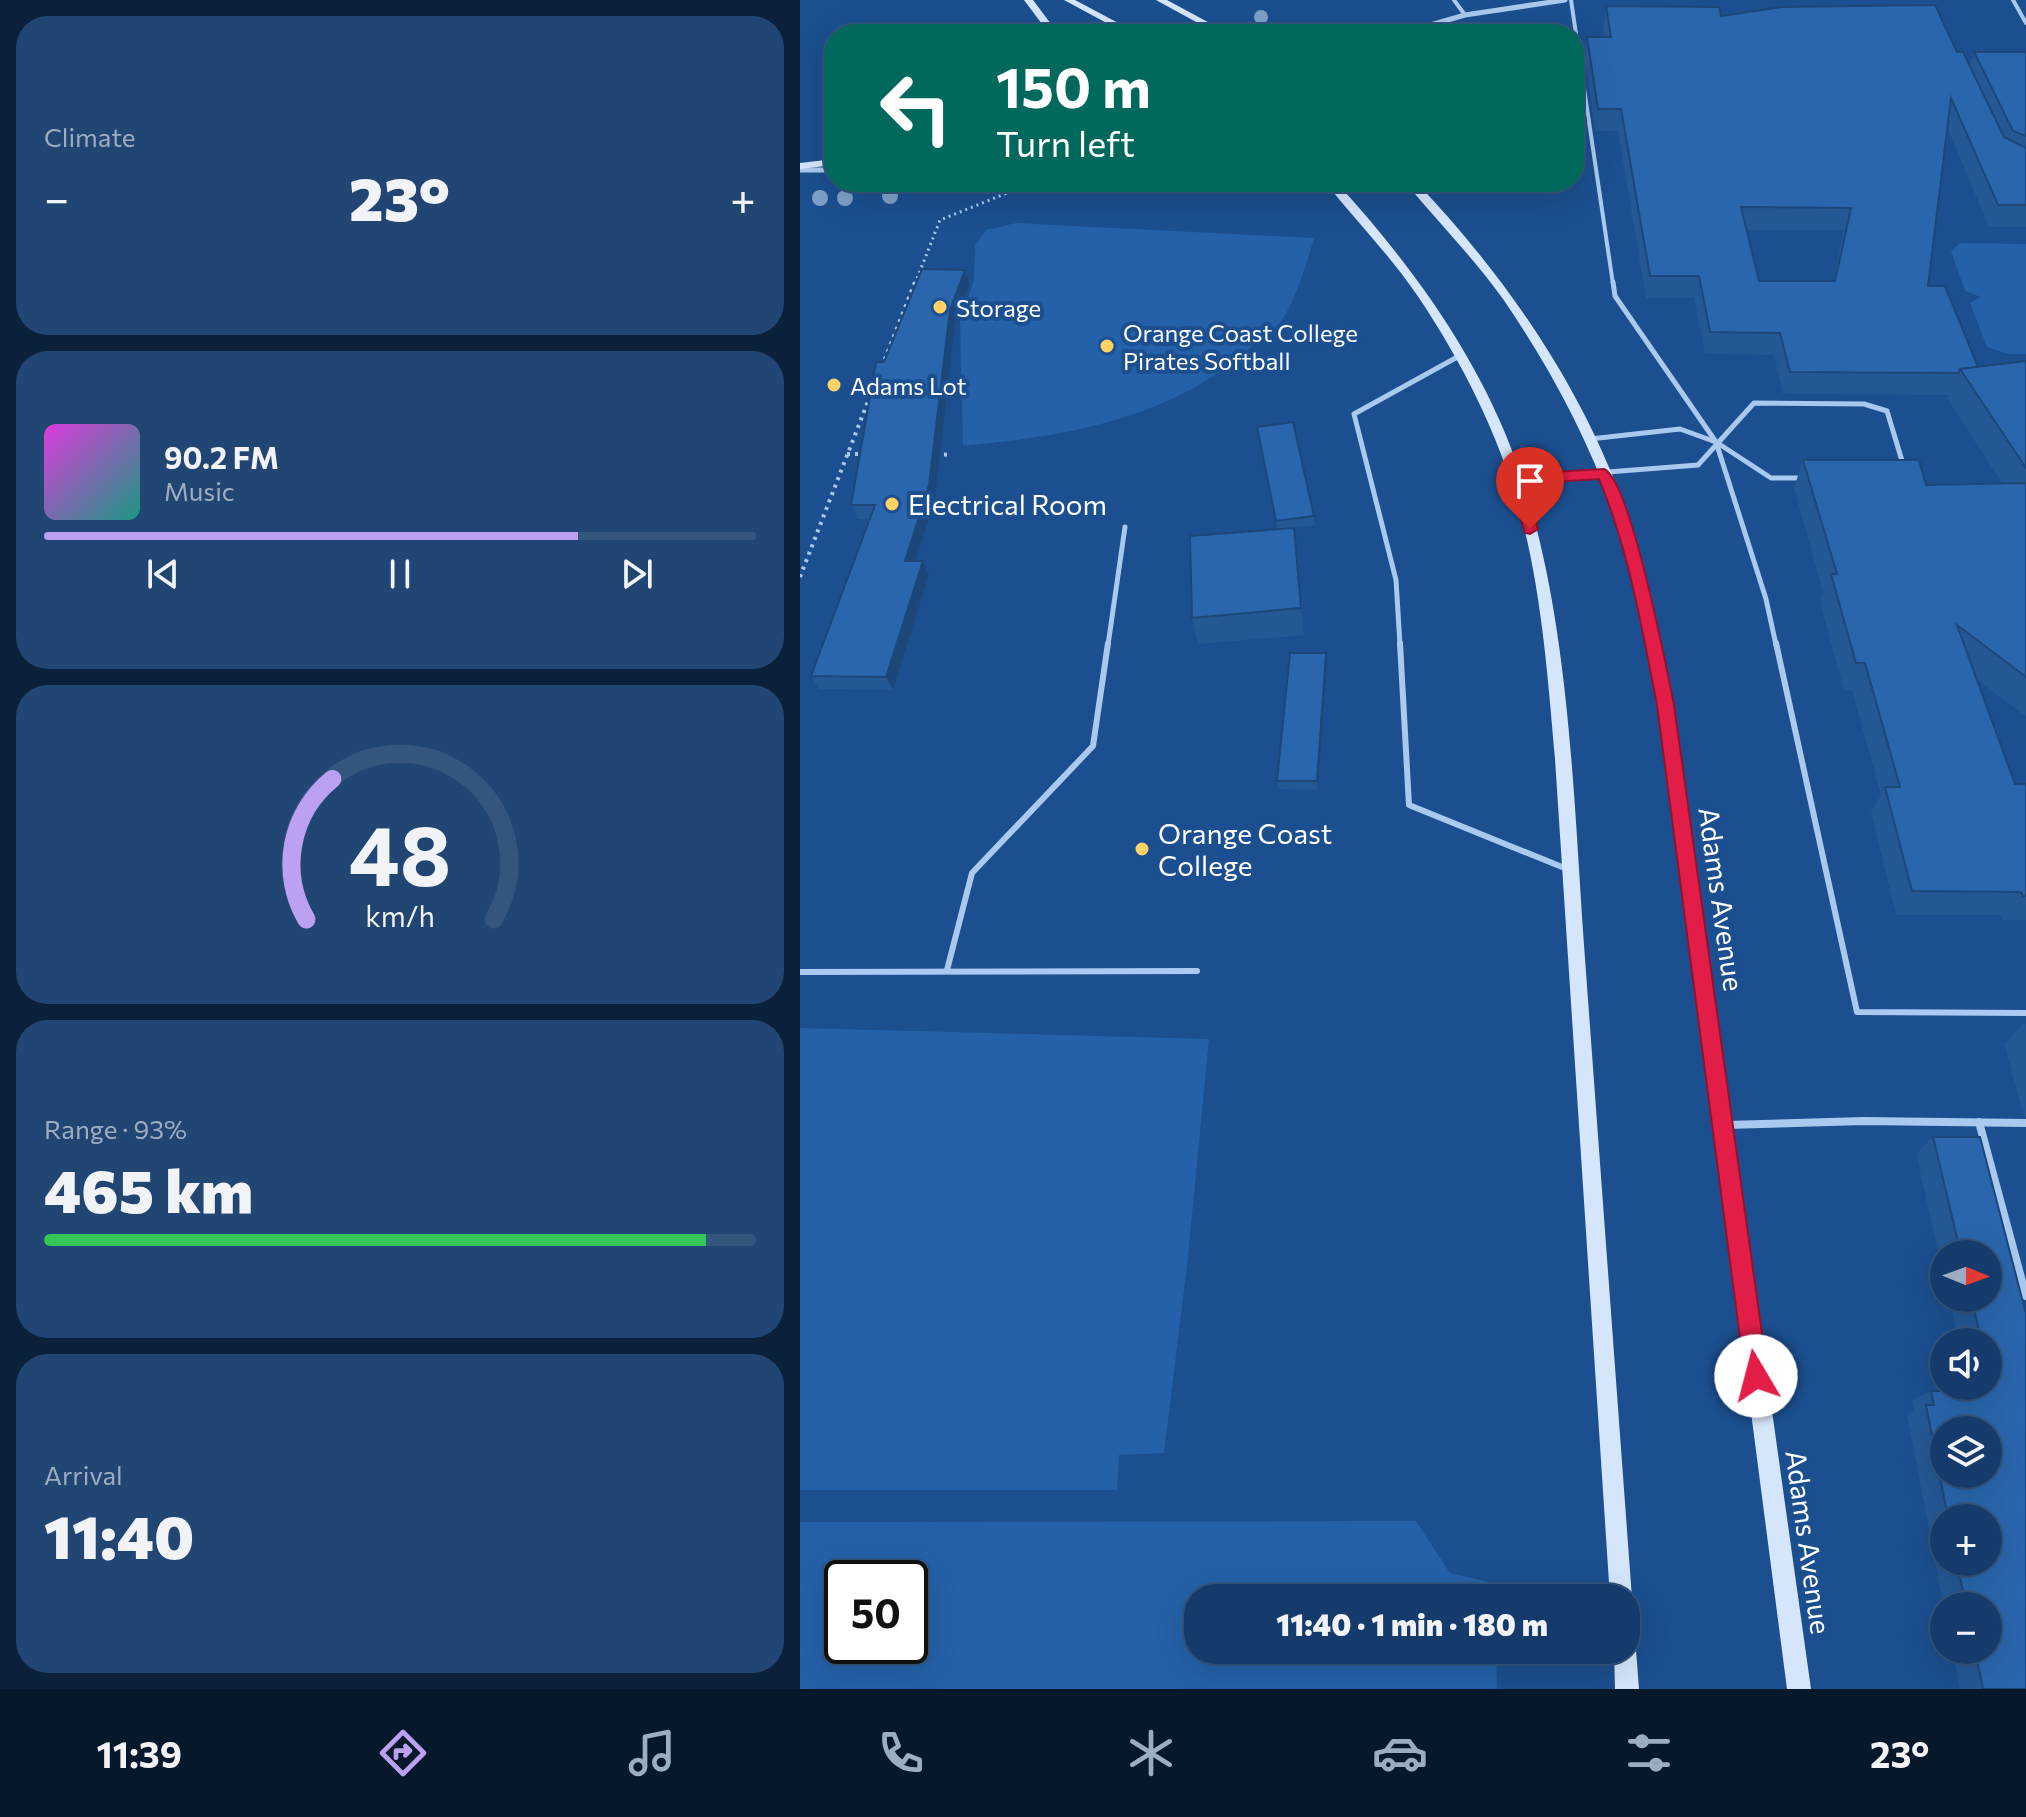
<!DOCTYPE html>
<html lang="en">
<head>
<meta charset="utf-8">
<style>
	:root { --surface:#143b6b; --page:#214673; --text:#f1f3f6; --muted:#9dadc1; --line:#33557e; --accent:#bca0f2 }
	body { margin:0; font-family:Commissioner,sans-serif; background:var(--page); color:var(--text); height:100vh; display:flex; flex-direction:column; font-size:30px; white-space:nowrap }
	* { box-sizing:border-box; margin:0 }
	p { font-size:26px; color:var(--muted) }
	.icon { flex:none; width:44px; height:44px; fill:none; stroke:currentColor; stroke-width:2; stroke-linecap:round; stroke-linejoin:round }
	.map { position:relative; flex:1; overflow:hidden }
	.details { display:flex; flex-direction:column; gap:16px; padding:16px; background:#0b203b; width:800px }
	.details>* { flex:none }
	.top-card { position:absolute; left:24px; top:24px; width:760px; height:168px; border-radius:32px; box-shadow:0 8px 32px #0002,0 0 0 2px var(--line); background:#00695c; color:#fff; overflow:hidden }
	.needle { width:52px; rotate:91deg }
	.tools { position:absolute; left:1130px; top:1240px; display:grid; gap:16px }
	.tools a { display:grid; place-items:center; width:72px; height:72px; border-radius:50%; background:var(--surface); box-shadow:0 8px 32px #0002,0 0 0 2px var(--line); font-size:40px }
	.speed { position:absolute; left:24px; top:1560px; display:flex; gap:16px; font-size:40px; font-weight:700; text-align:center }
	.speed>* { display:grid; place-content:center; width:104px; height:104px; border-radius:50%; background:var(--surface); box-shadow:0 8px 32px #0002,0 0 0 2px var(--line); line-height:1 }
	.speed .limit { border:4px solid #111; border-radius:12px; background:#fff; color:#111 }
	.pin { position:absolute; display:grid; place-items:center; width:68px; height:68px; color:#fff; margin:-82px -34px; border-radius:50% 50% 50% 0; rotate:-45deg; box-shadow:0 0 8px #0007 }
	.pin .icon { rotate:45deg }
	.me { position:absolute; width:88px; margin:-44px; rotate:352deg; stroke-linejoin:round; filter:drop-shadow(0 0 6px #0008) }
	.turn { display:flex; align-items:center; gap:28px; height:168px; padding:0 40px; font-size:36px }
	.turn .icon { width:104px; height:104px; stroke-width:2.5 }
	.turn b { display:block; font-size:56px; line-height:68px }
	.big { font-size:60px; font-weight:800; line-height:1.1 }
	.details .widget { flex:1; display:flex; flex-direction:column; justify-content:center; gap:12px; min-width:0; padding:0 28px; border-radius:32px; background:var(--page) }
	.details .dial { align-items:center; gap:0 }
	.dial svg { height:208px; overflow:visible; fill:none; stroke:var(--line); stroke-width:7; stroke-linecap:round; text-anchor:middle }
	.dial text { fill:var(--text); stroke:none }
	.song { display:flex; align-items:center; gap:24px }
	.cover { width:96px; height:96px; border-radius:12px; background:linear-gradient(135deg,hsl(300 70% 55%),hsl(170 70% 35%)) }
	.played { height:8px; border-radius:4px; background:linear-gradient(90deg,var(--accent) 75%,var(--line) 75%) }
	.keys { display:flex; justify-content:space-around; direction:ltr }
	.heat { display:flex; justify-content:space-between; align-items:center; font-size:44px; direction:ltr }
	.charge { height:12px; border-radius:6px; background:linear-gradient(90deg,#34c759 93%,var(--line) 0) }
	.trip { position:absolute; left:384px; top:1584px; width:456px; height:80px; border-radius:32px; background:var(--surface); box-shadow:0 8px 32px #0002,0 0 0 2px var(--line); font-weight:800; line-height:80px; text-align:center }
	.dock { display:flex; height:128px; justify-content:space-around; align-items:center; background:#08182b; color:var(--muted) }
	.dock .icon { width:56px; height:56px }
	.dock .on { color:var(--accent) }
	.dock b { font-size:36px; color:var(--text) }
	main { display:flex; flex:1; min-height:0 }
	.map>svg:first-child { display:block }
	.green { fill:#2461a8; fill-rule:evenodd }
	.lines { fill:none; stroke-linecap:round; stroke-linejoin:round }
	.path-far1 { stroke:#a9c9ee; stroke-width:3; stroke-dasharray:2 4; stroke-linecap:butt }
	.path { stroke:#a9c9ee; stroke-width:4; stroke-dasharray:3 5; stroke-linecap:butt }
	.lane-far3 { stroke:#a9c9ee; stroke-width:4 }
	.lane-far2 { stroke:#a9c9ee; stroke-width:5 }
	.lane-far1 { stroke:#a9c9ee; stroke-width:6 }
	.lane { stroke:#a9c9ee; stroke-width:8 }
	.street { stroke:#a9c9ee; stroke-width:5 }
	.secondary { fill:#d6e6fa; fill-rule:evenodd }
	.tree { fill:#7ea0ca }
	.wall { fill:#245895; fill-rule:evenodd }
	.shaded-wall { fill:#1d4779 }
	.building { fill:#2a66ad; stroke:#1d4779; stroke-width:2; fill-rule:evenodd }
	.route { fill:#e11d48; stroke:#92132f; stroke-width:2 }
	.poi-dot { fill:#ffd166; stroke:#1b4f8f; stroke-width:3 }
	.labels { text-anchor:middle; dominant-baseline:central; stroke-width:8; stroke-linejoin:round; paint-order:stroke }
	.far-poi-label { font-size:24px; fill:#fff; stroke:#1b4f8f; text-anchor:start }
	.poi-label { font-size:28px; fill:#fff; stroke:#1b4f8f; text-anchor:start }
	.street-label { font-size:28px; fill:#fff; stroke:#1b4f8f }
</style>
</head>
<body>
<main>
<section class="details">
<div class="widget"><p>Climate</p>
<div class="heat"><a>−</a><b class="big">23°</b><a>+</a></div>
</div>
<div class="widget">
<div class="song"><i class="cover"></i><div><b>90.2 FM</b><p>Music</p></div></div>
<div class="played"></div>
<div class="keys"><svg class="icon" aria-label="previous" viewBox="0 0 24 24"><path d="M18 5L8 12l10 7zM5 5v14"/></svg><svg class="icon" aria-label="pause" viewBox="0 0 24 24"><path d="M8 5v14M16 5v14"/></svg><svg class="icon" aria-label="next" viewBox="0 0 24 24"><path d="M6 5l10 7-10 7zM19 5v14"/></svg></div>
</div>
<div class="widget dial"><svg viewBox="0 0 100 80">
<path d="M14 69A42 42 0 1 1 86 69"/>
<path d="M14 69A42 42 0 0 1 24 15" stroke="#bca0f2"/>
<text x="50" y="56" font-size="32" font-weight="700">48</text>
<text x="50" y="72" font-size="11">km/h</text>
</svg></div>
<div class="widget"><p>Range · 93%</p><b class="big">465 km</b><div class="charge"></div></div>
<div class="widget"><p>Arrival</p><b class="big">11:40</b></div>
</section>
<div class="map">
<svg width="1226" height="1689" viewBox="0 0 1226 1689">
	<rect width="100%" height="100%" fill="#1b4f8f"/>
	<g class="green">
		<path d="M216 223 514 238C507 262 495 303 480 323 473 332 461 339 452 347 370 419 269 436 163 446L160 320 174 280 175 246 186 230Z"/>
		<path d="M1160 243 1226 244V354H1208L1187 347 1170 303 1181 297 1165 291 1151 251Z"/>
		<path d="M0 1028 409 1039 387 1266 364 1453 319 1455 317 1490H0Z"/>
		<path d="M616 1521 650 1573 693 1583 694 1598H398V1650H696L697 1689H0V1522ZM110 1578V1646H42V1578Z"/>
	</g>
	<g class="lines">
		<path class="path-far1" d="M115 284 140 220 234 182"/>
		<g class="path">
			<path d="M82 367 115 282"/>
			<path d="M47 454H66"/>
			<path d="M136 454 150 455"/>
			<path d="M0 577 72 391"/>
		</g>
		<g class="lane-far3">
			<path d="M654 0 665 15"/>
			<path d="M771 0 813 284"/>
			<path d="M1213 0 1226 23"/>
		</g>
		<g class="lane-far2">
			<path d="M813 282 815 296 916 442 966 599 976 645"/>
			<path d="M790 439 880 429 916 442 971 478H1006"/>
			<path d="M716 479 898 465 954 403 1064 404 1087 411 1103 464"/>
			<path d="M308 645 325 527"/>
			<path d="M600 645 596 580 554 414 661 355"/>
		</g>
		<g class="lane-far1">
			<path d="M600 643 609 805 767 869"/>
			<path d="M976 643 1057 1012 1226 1013"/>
			<path d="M147 970 172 873 293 746 308 643"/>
			<path d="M0 972 397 971"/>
		</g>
		<g class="lane">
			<path d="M1179 1122 1226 1296"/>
			<path d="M926 1125 1063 1121 1226 1123"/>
		</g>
		<g class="street">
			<path d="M599 34 665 15 765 0"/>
			<path d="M0 170H34"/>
		</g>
		<g class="secondary">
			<path d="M224 0H233L251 24 254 34H244L242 24Z"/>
			<path d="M264 0H275L339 34H327Z"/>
			<path d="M356 0H367L430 34H418Z"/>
			<path d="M34 159V165L0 169V163Z"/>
			<path d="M525 182H536C611 264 678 356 716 461 769 607 773 790 784 945 800 1163 816 1380 832 1598L826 1607V1598H810L755 759C748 679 742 597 722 519 701 439 663 363 617 295 589 254 555 220 525 182Z"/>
			<path d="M605 182H616C713 284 793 403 835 538 853 593 862 649 873 705L1011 1689H987L859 705C848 649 839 593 822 538 796 453 753 372 703 299 673 257 637 221 605 182Z"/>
			<path d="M826 1639 833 1642 836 1650 839 1689H815L814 1650H826Z"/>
		</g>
	</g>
	<g class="tree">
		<circle cx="461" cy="17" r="7"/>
		<circle cx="90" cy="196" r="8"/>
		<circle cx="20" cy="198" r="8"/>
		<circle cx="45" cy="198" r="8"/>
	</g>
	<g class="wall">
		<path d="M806 6 921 16 1157 52 1169 66 1174 52H1226V227H1189L1148 129 1128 286 1178 367 1226 361V715L1225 716 1177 679 1215 784H1226V920H1203L1202 915H1096L1071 812 1081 795 1052 690H1044L1020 602 1023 592 994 488 1003 460 1126 485 1202 483 1147 398 1149 395 983 394 974 355 905 354 894 298H846L818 131H795L785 59 787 37H805L803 28ZM946 230H1044L1033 281H959Z"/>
		<path d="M774 49 786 121 785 131H774Z"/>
		<path d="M165 270 170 284 155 324 135 499 115 561H123L129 575 93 690 19 689 11 676 70 519H58L51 505 84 362Z"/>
		<path d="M457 427 514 516 515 525 494 528 504 635 398 644 392 618 477 530Z"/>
		<path d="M527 663 518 790 478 789 477 781Z"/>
		<path d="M1223 1024H1226V1117L1224 1116 1204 1044Z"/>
		<path d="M1133 1137H1180L1226 1689H1160L1152 1650H1188V1606H1144V1608L1107 1414 1114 1410 1112 1400 1131 1391H1136L1133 1377 1144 1372V1386H1188V1342H1159L1149 1298H1188V1254H1144V1277L1116 1154ZM1144 1518H1188V1562H1144Z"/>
	</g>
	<g class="shaded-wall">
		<path d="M165 270 170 284 155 324 135 499 111 575 105 561 150 310Z"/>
		<path d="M123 561 129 575 93 690 86 677Z"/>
		<path d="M526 653 527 663 518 790 517 781Z"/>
	</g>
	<g class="building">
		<path d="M1135 5 1157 52H1163L1204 137 1226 148V205H1198L1151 98 1128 286H1145L1178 367 1160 369 1159 373 990 372 980 333 910 332 899 276H850L821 109H798L787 37H811L806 6 919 7 921 16 981 7ZM941 207 1051 208 1035 281H959Z"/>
		<path d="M774 49H776L786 121H774Z"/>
		<path d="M1174 52H1226V136L1213 131Z"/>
		<path d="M122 269 165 270 150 310 129 485 105 561H123L86 677 11 676 75 505H51L76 362H84Z"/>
		<path d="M1226 361V468L1160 369Z"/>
		<path d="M493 422 514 516 476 521 457 427Z"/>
		<path d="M1003 460H1119L1126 485 1226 483V677L1157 625 1215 784H1226V896H1223L1221 892 1112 891 1085 787H1100L1065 663H1056L1031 574H1037Z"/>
		<path d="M494 528 501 608 392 618 390 536Z"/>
		<path d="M490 653H526L517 781H477Z"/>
		<path d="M1133 1137H1180L1226 1314V1689H1183L1175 1650H1188V1606H1166L1157 1562H1188V1518H1148L1126 1405H1134L1131 1391H1158L1157 1386H1188V1342H1182L1171 1298H1188V1254H1161ZM1144 1430H1188V1474H1144Z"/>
	</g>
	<path class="route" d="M804 469C830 480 867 670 874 705L968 1376 965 1384 956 1387 948 1384 945 1376 857 705C842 629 829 551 799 479L724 484 738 529 730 534 725 533 708 479 716 474Z"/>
	<g class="poi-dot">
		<circle cx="140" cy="307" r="8"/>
		<circle cx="307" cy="346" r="8"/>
		<circle cx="34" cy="385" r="8"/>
		<circle cx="92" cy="504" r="8"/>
		<circle cx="342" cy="849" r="8"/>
	</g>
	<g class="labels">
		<g class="far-poi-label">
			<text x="156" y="307">Storage</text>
			<text x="323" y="332">Orange Coast College<tspan x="323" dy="28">Pirates Softball</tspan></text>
			<text x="50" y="385">Adams Lot</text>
		</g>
		<g class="poi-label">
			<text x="108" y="504">Electrical Room</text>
			<text x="358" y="833">Orange Coast<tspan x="358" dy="32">College</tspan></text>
		</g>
		<g class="street-label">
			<text transform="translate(922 899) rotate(82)">Adams Avenue</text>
			<text transform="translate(1009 1542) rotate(82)">Adams Avenue</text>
		</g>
	</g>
</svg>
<div class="tools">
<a><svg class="needle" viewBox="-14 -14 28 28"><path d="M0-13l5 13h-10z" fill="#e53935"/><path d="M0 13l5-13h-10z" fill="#9dadc1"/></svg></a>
<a><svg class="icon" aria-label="sound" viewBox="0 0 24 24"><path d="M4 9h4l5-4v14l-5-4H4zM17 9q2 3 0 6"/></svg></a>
<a><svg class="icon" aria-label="layers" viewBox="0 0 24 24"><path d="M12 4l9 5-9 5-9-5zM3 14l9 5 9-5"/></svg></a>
<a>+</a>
<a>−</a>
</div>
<div class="speed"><div class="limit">50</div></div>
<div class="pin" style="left:730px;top:529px;background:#d93025"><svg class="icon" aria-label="arrive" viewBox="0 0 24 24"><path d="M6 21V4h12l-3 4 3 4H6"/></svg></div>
<svg class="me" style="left:956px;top:1376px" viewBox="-20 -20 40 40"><circle r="19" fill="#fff"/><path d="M0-13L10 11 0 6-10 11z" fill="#e11d48"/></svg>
<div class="trip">11:40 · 1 min · 180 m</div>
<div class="top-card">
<div class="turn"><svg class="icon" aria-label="left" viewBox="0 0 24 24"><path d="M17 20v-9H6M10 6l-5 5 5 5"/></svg><div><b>150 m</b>Turn left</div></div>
</div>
</div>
</main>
<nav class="dock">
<b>11:39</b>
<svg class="icon on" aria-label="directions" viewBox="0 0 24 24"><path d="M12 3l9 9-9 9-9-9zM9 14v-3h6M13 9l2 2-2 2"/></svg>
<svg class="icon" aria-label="music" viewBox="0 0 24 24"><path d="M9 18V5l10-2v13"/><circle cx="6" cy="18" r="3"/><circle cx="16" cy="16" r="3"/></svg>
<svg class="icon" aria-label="phone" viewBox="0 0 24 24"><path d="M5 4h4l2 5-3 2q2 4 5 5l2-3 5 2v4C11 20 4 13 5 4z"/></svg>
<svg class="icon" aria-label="climate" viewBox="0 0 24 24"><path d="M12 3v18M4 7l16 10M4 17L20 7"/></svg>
<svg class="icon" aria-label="car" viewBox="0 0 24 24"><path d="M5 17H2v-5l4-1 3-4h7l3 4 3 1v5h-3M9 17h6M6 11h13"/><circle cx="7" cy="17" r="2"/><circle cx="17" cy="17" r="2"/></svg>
<svg class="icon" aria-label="filters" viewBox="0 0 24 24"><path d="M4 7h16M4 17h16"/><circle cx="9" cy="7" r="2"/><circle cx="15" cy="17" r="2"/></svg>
<b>23°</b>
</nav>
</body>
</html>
